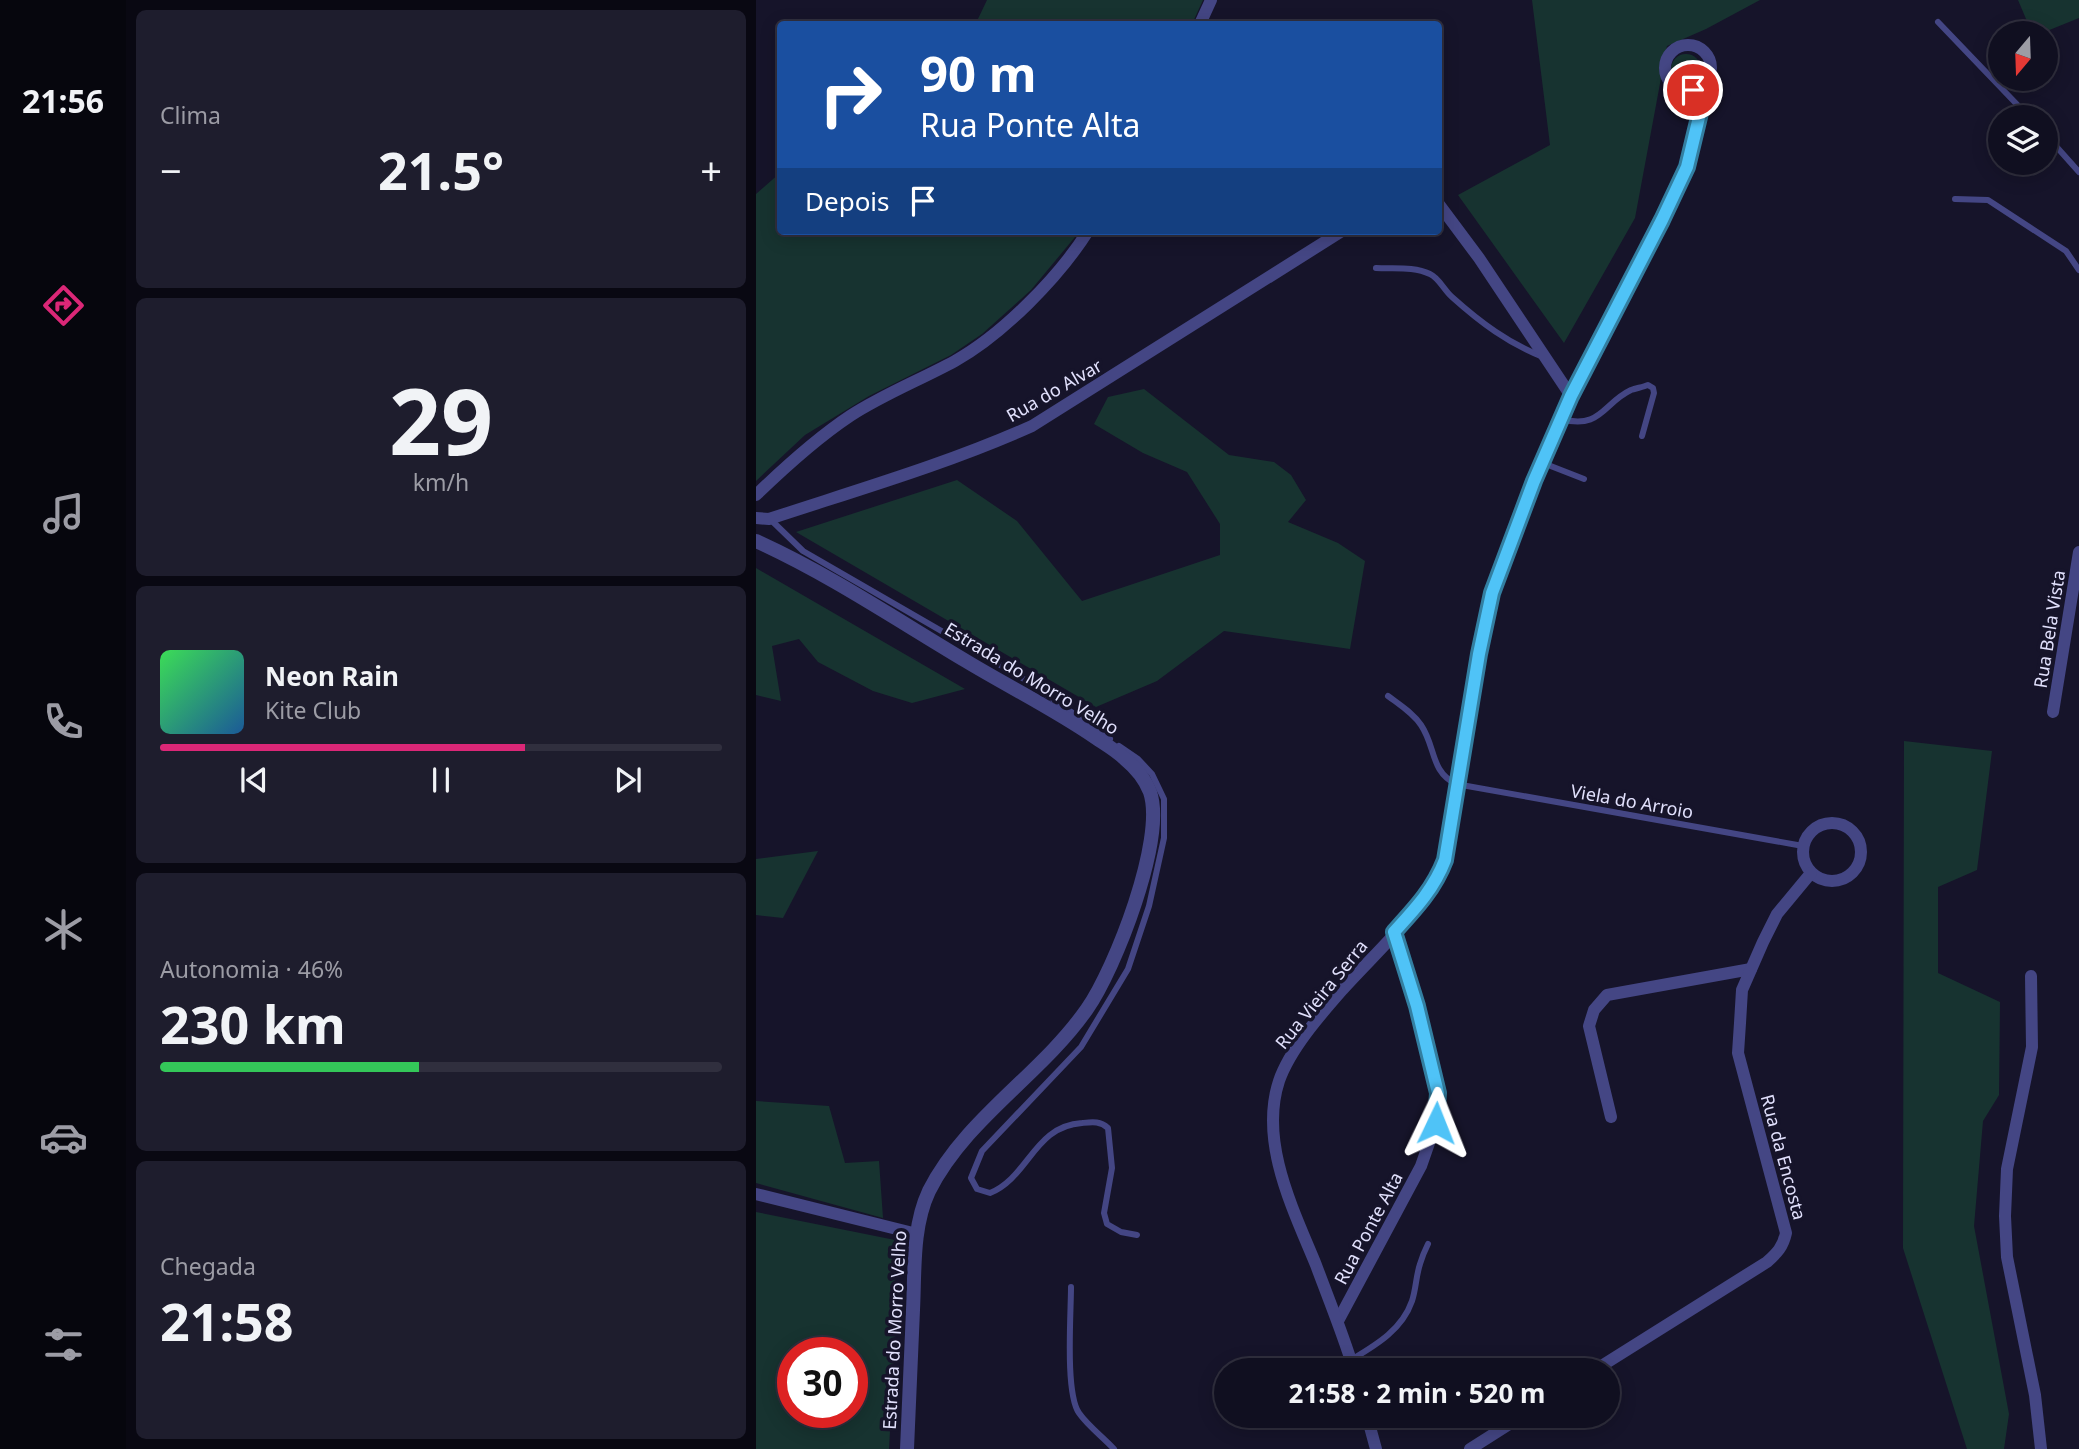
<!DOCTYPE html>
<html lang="pt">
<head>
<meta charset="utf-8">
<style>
	:root { --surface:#100f20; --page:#1e1d2d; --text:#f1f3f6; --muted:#9c9ca5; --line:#302f3e; --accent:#db2777 }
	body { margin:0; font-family:"Noto Sans",sans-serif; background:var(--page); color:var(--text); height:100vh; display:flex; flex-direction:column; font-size:26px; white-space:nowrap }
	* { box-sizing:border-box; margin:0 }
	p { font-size:23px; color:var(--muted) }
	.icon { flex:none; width:38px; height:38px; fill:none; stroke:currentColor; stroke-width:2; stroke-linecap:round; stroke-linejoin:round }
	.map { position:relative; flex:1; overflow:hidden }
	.drawer { display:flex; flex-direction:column; gap:10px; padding:10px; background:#090812; width:630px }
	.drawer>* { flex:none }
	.banner { position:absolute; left:21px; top:21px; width:665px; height:214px; border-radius:7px; box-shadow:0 4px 18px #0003,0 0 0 2px var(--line); background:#1a4fa0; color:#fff; overflow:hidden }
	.needle { width:46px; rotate:199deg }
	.buttons { position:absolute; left:1232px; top:21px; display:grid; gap:14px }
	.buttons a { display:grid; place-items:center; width:70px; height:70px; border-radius:50%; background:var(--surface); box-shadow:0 4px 18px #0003,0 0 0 2px var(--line); font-size:35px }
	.speed { position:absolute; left:21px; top:1337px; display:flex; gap:14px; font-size:35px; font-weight:700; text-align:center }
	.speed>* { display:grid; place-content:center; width:91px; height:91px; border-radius:50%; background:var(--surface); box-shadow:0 4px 18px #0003,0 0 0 2px var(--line); line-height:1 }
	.speed .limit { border:10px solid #d22; background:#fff; color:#111 }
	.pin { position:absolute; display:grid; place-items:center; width:60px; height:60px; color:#fff; margin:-30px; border:4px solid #fff; border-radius:50%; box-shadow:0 2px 7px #0007 }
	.me { position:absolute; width:77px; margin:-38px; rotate:2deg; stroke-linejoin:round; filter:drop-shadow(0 0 5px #0008) }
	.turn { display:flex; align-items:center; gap:24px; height:147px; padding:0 28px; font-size:32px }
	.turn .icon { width:91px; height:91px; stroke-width:2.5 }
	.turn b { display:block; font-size:49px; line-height:60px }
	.then { display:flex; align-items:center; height:66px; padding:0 28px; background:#0003; gap:14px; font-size:26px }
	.big { font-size:52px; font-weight:700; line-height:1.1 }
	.drawer .tile { flex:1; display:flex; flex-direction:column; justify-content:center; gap:10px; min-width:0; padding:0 24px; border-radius:10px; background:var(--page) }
	.drawer .dial { align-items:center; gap:0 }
	.dial b { font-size:91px; line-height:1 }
	.song { display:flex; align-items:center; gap:21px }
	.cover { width:84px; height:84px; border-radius:10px; background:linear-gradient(135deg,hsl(130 70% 55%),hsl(210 70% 35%)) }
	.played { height:7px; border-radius:4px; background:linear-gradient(90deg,var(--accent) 65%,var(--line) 65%) }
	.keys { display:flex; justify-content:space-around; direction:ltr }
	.heat { display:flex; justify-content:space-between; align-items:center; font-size:38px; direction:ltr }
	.charge { height:10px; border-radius:5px; background:linear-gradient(90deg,#34c759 46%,var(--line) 0) }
	.trip { position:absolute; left:458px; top:1358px; width:406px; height:70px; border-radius:35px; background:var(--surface); box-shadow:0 4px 18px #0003,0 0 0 2px var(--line); font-weight:700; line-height:70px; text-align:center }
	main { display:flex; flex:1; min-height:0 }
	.tabs { display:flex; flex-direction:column; width:126px; justify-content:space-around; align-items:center; background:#06060d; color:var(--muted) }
	.tabs .icon { width:49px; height:49px }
	.tabs .on { color:var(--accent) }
	.tabs b { font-size:32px; color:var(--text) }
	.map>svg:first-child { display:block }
	.green { fill:#173330; fill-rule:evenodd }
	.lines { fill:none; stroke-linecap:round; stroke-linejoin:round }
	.service { stroke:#444684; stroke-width:6 }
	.minor { stroke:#444684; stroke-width:12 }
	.tertiary { stroke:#444684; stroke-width:14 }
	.route-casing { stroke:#337fa1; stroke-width:18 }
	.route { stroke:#4fc3f7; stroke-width:12 }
	.labels { text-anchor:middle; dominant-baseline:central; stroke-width:7; stroke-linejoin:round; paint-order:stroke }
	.street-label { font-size:18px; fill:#e1e0fc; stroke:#16142a }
</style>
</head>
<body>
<main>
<nav class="tabs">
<b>21:56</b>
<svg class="icon on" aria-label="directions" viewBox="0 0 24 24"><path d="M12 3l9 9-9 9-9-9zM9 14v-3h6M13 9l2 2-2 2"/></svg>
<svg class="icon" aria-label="music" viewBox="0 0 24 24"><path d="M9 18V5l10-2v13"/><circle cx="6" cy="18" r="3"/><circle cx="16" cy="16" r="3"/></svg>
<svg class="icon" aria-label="phone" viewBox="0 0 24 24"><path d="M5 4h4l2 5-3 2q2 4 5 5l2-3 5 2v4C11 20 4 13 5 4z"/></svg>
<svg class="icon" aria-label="climate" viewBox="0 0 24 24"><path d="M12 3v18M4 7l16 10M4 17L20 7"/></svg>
<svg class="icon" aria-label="car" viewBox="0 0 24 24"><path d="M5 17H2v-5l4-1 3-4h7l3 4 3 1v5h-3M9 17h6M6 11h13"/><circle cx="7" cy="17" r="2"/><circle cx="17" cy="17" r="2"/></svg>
<svg class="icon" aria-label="filters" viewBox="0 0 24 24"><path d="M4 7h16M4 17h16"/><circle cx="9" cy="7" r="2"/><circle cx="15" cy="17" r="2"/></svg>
</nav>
<section class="drawer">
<div class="tile"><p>Clima</p>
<div class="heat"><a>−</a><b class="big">21.5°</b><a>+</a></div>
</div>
<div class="tile dial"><b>29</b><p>km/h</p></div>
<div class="tile">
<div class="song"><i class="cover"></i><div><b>Neon Rain</b><p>Kite Club</p></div></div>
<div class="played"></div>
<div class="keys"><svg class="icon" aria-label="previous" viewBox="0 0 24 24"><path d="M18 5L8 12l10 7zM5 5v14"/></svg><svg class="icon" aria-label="pause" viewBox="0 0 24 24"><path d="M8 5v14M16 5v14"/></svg><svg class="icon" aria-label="next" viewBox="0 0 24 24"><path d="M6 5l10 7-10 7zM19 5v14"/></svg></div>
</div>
<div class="tile"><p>Autonomia · 46%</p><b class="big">230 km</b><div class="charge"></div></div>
<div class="tile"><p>Chegada</p><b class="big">21:58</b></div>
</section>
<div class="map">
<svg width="1323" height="1449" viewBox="0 0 1323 1449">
	<rect width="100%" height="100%" fill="#16142a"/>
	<g class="green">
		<path d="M231 0H447L436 24H213L221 21Z"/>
		<path d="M776 0H1004L950 29 911 46 879 218 808 343 702 195 794 145Z"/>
		<path d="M1262 0H1323V18L1286 33H1276Z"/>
		<circle cx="930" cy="69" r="15"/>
		<path d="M24 173V231H324L275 290 226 334 195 355 113 396 49 435 0 481V194Z"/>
		<path d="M388 389 473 455 518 462 535 475 550 500 532 522 582 543 609 561 594 649 468 631 401 681 340 707 40 532 201 480 261 521 326 601 464 555V524L431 472 387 453 338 424 352 397Z"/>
		<path d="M0 568 209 689 156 703 117 691 62 662 43 639 16 646 25 701 0 695Z"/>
		<path d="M1148 741 1236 751 1221 870 1182 887V973L1244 1002 1243 1095 1227 1121 1218 1226 1253 1414 1248 1449H1211L1147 1248Z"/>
		<path d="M62 851 27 918 0 915V859Z"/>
		<path d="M0 1101 73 1106 89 1163 123 1161 127 1218 0 1183Z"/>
		<path d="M0 1212 139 1240 140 1324 133 1449H0ZM37 1353H96V1412H37Z"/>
	</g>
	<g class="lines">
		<g class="service">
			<path d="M1182 22 1273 117"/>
			<path d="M1290 135 1323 172"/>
			<path d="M1199 199 1232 200 1310 251 1323 270"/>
			<path d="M620 268C638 269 658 266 674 274 683 278 688 290 696 297 725 323 752 343 787 357"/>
			<path d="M805 419C845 430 847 403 875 390 881 388 887 387 892 385L897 388 898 393 886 436"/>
			<path d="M787 463 828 479"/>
			<path d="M15 520 47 551 265 677 354 739"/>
			<path d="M632 696C644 705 657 713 665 725 680 747 674 771 700 784L1047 846"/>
			<path d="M363 746 382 759 396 774 408 799V838L393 906 372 969 325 1047 226 1151 215 1178 221 1189 234 1193C273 1177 278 1126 326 1123 337 1122 344 1121 352 1128L356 1168 348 1213 351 1224 365 1232 381 1235"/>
			<path d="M315 1287C315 1314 309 1393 323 1413 332 1426 347 1437 358 1449"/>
			<path d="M595 1360C620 1345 646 1330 656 1301 660 1289 660 1276 664 1264 666 1257 669 1250 672 1244"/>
		</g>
		<g class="minor">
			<path d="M444 24 455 0"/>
			<circle cx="932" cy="68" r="23"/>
			<path d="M682 203 723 258 815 396"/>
			<path d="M0 495C29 467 61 438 94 416 128 394 164 380 199 361 247 334 303 277 332 231"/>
			<path d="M0 518 13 519C101 490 191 464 276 426L586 231"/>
			<path d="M1297 712 1323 552"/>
			<circle cx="1076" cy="852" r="29"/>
			<path d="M1275 976 1276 1047 1251 1169 1249 1216 1251 1257 1279 1395 1285 1449"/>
			<path d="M855 1117 833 1026 838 1010 851 995 995 969"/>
			<path d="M0 1194 161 1234"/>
			<path d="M582 1321 665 1166 680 1123 682 1093 661 1006 638 932"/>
			<path d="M598 1370C587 1334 573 1300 560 1265 537 1209 503 1142 523 1081 534 1049 565 1014 587 989 622 950 670 909 689 860L723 654 736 592 778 481 815 396 906 220 931 167 944 113 937 90"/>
			<path d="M839 1370 1011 1262C1021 1253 1027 1247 1030 1233L982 1053 984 1023 986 990 1007 942 1021 914 1055 873"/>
			<path d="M611 1416 620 1449"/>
			<path d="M714 1449 766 1416"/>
		</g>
		<path class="tertiary" d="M0 541C73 574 141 620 210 661 253 687 298 709 340 738 349 744 361 751 369 759 380 768 389 779 394 792 410 839 359 969 331 1009 285 1075 210 1118 173 1191 156 1227 159 1271 157 1310 155 1356 153 1403 151 1449"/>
	</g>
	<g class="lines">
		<defs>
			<path id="route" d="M680 1123 682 1093 661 1006 638 932C659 909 678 889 689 860L723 654 736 593 778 481 815 396 906 220 931 167 944 113 937 90"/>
		</defs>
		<use href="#route" class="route-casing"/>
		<use href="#route" class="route"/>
	</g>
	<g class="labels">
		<g class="street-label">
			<text transform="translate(298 390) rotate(-30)">Rua do Alvar</text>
			<text transform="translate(1293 629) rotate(-81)">Rua Bela Vista</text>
			<text transform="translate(276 678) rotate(31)">Estrada do Morro Velho</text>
			<text transform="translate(876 801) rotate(10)">Viela do Arroio</text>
			<text transform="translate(565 994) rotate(-51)">Rua Vieira Serra</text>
			<text transform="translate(1028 1157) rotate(75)">Rua da Encosta</text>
			<text transform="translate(612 1228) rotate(-62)">Rua Ponte Alta</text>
			<text transform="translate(138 1330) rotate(-87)">Estrada do Morro Velho</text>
		</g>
	</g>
</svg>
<div class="buttons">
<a><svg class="needle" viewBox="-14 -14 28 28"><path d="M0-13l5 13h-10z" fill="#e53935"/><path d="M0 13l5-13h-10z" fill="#9c9ca5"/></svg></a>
<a><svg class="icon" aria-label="layers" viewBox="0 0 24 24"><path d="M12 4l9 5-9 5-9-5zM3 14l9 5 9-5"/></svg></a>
</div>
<div class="speed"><div class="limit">30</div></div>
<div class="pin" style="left:937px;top:90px;background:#d93025"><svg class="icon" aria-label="arrive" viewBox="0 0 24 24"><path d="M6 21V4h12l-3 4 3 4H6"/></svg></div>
<svg class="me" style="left:680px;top:1123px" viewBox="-20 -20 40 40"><path d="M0-17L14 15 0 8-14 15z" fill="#4fc3f7" stroke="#fff" stroke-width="4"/></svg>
<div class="trip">21:58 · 2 min · 520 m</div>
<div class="banner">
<div class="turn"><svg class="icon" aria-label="right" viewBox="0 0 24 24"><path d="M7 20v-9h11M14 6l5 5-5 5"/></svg><div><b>90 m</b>Rua Ponte Alta</div></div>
<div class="then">Depois<svg class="icon" aria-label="arrive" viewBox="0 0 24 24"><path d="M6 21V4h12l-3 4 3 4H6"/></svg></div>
</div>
</div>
</main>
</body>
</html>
